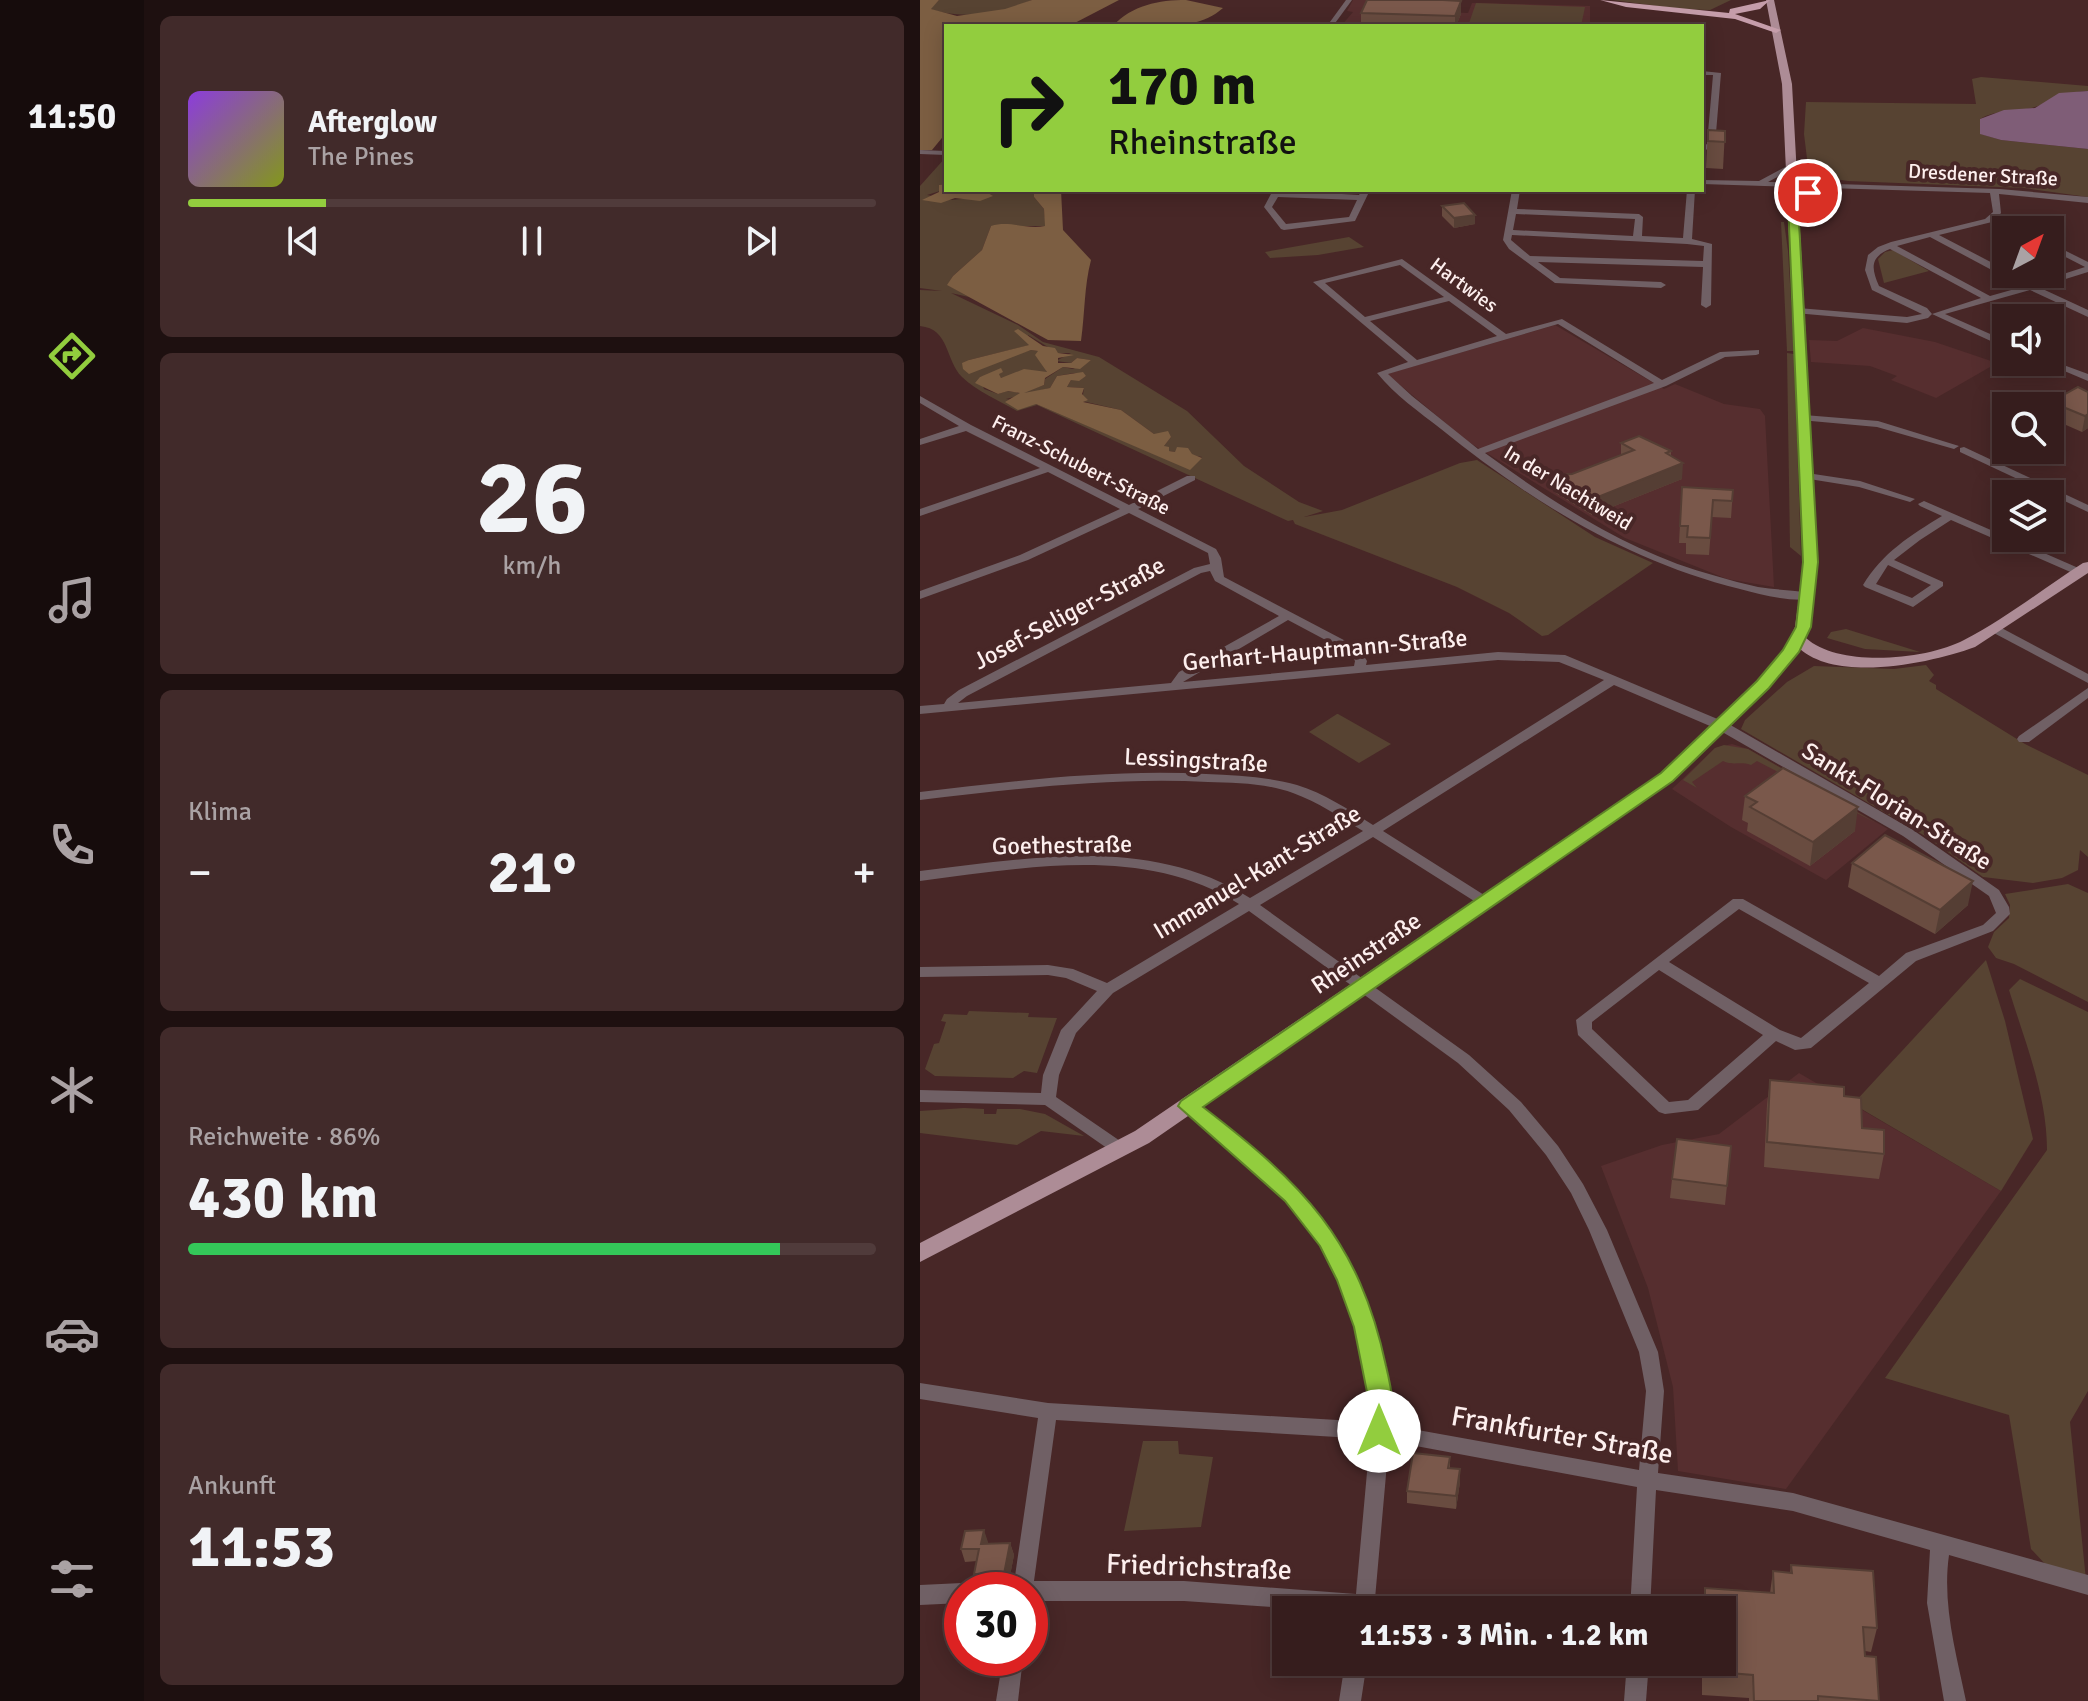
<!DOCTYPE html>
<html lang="de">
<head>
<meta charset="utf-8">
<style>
	:root { --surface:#361d1d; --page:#412a2a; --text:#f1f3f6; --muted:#aaa2a4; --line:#503b3b; --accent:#92cd3e }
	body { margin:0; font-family:Signika,sans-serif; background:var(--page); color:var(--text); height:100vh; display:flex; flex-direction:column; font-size:30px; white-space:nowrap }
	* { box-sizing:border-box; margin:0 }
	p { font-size:26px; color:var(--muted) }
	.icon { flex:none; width:44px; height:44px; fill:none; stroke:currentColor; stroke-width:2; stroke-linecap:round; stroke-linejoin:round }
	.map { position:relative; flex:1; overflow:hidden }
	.side { display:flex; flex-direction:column; gap:16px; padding:16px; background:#1e1010; width:776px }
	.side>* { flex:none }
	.top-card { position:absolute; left:24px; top:24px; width:760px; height:168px; border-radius:0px; box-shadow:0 4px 20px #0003,0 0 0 2px var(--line); background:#92cd3e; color:#111; overflow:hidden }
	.needle { width:52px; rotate:41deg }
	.fabs { position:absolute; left:1072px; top:216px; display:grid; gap:16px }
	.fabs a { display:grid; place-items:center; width:72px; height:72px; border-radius:0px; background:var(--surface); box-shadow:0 4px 20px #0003,0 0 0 2px var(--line); font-size:40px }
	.speed { position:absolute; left:24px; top:1572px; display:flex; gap:16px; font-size:40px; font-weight:700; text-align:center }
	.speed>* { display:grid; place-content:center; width:104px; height:104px; border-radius:50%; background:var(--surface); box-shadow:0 4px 20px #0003,0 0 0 2px var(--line); line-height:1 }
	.speed .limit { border:12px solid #d22; background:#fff; color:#111 }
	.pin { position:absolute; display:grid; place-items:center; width:68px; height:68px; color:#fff; margin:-34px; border:4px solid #fff; border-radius:50%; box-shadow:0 2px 8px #0007 }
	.me { position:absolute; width:88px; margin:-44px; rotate:0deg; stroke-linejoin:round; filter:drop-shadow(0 0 6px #0008) }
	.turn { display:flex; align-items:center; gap:28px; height:168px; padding:0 32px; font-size:36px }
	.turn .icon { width:104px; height:104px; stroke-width:2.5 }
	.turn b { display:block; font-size:56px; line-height:68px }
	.big { font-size:60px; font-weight:700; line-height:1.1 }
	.side .tile { flex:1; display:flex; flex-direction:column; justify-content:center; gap:12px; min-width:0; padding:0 28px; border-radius:12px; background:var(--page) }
	.side .dial { align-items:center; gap:0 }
	.dial b { font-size:104px; line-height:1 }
	.song { display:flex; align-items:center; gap:24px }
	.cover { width:96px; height:96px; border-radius:12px; background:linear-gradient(135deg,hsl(270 70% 55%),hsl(70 70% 35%)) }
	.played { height:8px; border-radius:4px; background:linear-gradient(90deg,var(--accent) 20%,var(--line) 20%) }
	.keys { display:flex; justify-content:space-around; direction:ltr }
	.heat { display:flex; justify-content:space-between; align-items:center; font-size:44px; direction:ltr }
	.charge { height:12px; border-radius:6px; background:linear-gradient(90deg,#34c759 86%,var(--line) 0) }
	.trip { position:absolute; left:352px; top:1596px; width:464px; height:80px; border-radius:0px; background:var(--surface); box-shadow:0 4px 20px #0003,0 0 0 2px var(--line); font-weight:700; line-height:80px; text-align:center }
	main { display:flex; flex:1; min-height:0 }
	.dock { display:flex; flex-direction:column; width:144px; justify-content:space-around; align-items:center; background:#160c0c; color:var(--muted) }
	.dock .icon { width:56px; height:56px }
	.dock .on { color:var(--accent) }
	.dock b { font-size:36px; color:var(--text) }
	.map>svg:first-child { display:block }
	.built { fill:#562e2f }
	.green { fill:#574332; fill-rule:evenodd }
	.forest { fill:#7c5e42 }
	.water { fill:#7f5d77 }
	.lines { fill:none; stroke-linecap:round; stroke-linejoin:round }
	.minor { fill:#706065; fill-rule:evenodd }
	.major { fill:#ad8c96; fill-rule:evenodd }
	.highway { fill:#c59daa; fill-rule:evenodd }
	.wall { fill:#694c40 }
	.shaded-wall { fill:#553e34 }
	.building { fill:#7a584b; stroke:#553e34; stroke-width:2 }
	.route { fill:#92cd3e; stroke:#5f8528; stroke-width:2 }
	.labels { text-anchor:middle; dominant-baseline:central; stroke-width:8; stroke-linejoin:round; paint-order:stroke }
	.far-street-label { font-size:20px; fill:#fdefee; stroke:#482727 }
	.street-label { font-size:24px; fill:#fdefee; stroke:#482727 }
	.near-street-label { font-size:28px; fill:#fdefee; stroke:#482727 }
</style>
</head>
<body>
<main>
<nav class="dock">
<b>11:50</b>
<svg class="icon on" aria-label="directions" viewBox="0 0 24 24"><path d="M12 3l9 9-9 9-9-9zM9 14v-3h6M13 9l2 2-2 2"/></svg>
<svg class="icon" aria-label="music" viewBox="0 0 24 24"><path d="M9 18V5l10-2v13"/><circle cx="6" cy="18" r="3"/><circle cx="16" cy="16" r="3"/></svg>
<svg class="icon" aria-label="phone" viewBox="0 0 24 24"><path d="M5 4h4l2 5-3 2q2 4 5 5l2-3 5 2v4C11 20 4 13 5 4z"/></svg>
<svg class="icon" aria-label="climate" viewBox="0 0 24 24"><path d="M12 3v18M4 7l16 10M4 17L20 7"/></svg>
<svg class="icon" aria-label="car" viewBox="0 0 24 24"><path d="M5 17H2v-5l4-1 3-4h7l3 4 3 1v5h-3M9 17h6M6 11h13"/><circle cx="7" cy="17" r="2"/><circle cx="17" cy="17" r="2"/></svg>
<svg class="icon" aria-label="filters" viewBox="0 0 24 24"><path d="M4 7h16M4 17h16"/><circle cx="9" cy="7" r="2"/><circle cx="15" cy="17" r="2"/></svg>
</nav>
<section class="side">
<div class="tile">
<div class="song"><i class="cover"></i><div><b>Afterglow</b><p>The Pines</p></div></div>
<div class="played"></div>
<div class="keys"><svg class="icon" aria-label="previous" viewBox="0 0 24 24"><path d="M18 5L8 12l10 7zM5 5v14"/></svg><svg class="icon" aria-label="pause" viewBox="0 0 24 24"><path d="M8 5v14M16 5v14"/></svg><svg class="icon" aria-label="next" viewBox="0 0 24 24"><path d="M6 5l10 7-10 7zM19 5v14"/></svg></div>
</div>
<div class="tile dial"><b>26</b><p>km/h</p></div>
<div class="tile"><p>Klima</p>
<div class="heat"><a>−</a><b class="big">21°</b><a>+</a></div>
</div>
<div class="tile"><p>Reichweite · 86%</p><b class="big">430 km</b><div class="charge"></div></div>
<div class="tile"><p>Ankunft</p><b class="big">11:53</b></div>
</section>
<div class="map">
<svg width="1168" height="1701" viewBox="0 0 1168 1701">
	<rect width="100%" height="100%" fill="#482727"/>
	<g class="built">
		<path d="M433 0H451L447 9 548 13 552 3 670 6V26H421L433 12 427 11Z"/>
		<path d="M635 325 744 389 755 384 804 404 840 409 845 416 854 587 807 579 705 538 547 441 467 374Z"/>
		<path d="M943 328 1015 342 1077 363 1016 398 971 380 977 376 950 366 891 362 889 340 917 341Z"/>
		<path d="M812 744 828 749 968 829 906 880 811 827 752 789 795 748Z"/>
		<path d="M879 1073 1081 1191 866 1489 758 1471 753 1387 728 1288 681 1166 742 1145 799 1134Z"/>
	</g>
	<g class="green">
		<path d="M19 0H112C82 14 41 20 10 9Z"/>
		<path d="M693 0H811L790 10 759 9Z"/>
		<path d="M556 3 665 7 661 26H548Z"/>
		<path d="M1061 77 1168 86V91C1147 91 1132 103 1111 108 1093 113 1077 109 1060 119L1061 134 1081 140 1168 149V197L1104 188 928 181 889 175 884 134 886 102 1056 104 1052 79Z"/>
		<path d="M26 157V184L19 185 20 191 7 195 31 200 72 196 63 190H114V197L124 209 126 226H71L62 250 33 276 28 285 49 297 31 293 98 325 123 342 179 357 267 411 324 466 379 502 403 511 384 517 422 510 540 463 557 460 675 537 733 563 628 635 622 636 589 613 537 587 375 524 373 520 368 521 117 405 97 411C80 401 56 391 42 377 25 360 30 329 0 326V290L22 291 0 288V186ZM108 335 138 353H151L136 361 151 363 157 358 171 360 153 369 143 367 125 379 124 385 101 393 87 391 78 394 64 389 60 377 78 373 81 378 127 372 119 351 111 350 72 362 49 360 110 345ZM154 373 166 376 159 380H151L147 387 164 388 162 401 201 410 234 434 251 437 243 447 249 451 282 457 270 469 116 404 86 399 130 388 137 376Z"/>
		<path d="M861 222H864L868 251 874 351H867Z"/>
		<path d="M429 237 444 247 398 255 350 258 345 252Z"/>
		<path d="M973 250 1009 271 964 283 958 259 965 252Z"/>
		<path d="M867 353 874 354 881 556 870 547Z"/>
		<path d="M926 629 1000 652 945 649 907 638 911 632Z"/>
		<path d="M1006 665 1014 675 1009 681 1016 685V689L1105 744 1168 775V857L1160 850 1158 870 1142 878 1113 883 1063 877 1005 836 821 729 825 720 867 682 894 666 974 669Z"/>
		<path d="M417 714H418L471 744 439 763 389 732Z"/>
		<path d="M804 745 828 749 956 823 837 761 831 765C820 761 813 766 803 761L772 782 777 788 763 780 795 748Z"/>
		<path d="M1148 884 1168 893V1002L1094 964 1076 958 1068 947 1074 932 1089 918 1090 905 1085 894Z"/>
		<path d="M1066 960 1085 1021 1113 1139 1081 1191 933 1104Z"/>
		<path d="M1100 979 1168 1012V1391L1150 1422 1166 1580 1127 1566 1111 1549 1089 1415 965 1378 1127 1150C1127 1095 1105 1042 1089 990Z"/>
		<path d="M49 1011 109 1013 108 1017 137 1018 117 1073 104 1071 93 1078 15 1076 5 1069 14 1044 19 1043 26 1022 21 1021 24 1014 47 1015Z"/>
		<path d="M44 1108 64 1109V1114H76L77 1109H100L125 1114 164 1136 121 1131 97 1145 0 1133V1111Z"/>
		<path d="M223 1441H258L259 1454 293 1457 281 1527 204 1531Z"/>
	</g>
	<g class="forest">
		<path d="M0 0H19L11 9 37 16 85 9 112 0H199L149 26H26V133L12 150H0Z"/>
		<path d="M266 0 303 8C275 33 229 26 193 26 212 5 239 0 266 0Z"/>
		<path d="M26 184V190H63L73 196 60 201 35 198 21 203 2 200 19 192V185Z"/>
		<path d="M114 190H141L143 230 171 260C164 287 165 313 161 341L128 340 27 285 33 276 62 250 71 226C90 220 106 230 125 226L124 209 114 197Z"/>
		<path d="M98 329 123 346 135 348 138 353 154 355 138 358V363H151L157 358 171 360 160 369 143 367 125 378 124 385 104 393 130 388 137 376 163 372 166 376 159 381 151 380 147 387 164 388 162 394 168 400 163 402 201 410 234 434 248 431 251 437 244 446 249 447V451L255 452 257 447 268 448 272 454 282 458 270 470 116 404 98 410 85 402 100 393 88 391 78 394 55 383 60 377 81 368 83 372 79 374 81 378 104 369 127 372 115 355 118 351 111 350 49 374 43 369 42 363 49 360 109 345 94 331Z"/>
	</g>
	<path class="water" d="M1168 91V149L1081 140 1060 134V119L1084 110 1115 108 1139 93Z"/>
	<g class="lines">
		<g class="minor">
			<path d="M426 0H432L413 26H407Z"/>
			<path d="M782 71 801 73 795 145 782 152V147L787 144 793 75H782Z"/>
			<path d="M0 150 26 151V155L0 154Z"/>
			<path d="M869 165 876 167 848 182 1080 189 1168 197V203L1079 194 1081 213 1077 218 1100 230H1089L1072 222 1019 235 1086 270V274L1118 280 1134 277 1165 267 1130 249V243L1168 262V272L1136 282 1114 285 1168 310V317L1110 290 1025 314 1086 341V348L1012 314 1008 318 987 323 875 313 873 311 878 308 987 317 1002 314 952 290 945 270 948 255 958 247 971 242 1065 219 1073 212 1070 193 782 184V180L839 181ZM1010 237 1083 276 1109 285 1070 296 977 246ZM970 249 1061 298 1012 314 1007 308 959 286C951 268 950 257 970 249Z"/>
			<path d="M353 190 439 195 442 190H450L435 221 364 230 361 229 344 207ZM358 197 437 200 429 217 366 224 352 207Z"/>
			<path d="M592 190H600L597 209 719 214 723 217 722 236 763 238 767 190H775L772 239 792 244 791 305 786 308 781 305 783 267 618 262 640 278 741 282 746 285 741 288 635 283 589 249 583 240ZM596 214 715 219 713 236 593 230ZM592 235 767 244 784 246 783 261 610 256 591 240Z"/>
			<path d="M482 259 586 334 642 319 742 380 800 352 839 350V354L836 355 805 357 746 386 565 453C635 504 712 554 796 576 810 580 824 584 838 587 856 590 874 590 892 593V599C870 602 842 595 820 589 707 561 610 501 521 429 499 412 475 395 457 373L488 362 393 282ZM480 265 524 297 445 317 405 283ZM529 301 577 336 497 360 450 321ZM638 324 734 383 558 449 492 396 468 374Z"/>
			<path d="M1130 360 1168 374V381L1123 362H1130Z"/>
			<path d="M0 396 51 425 209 505 267 476H275V480L218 509 296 549 301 558 304 577 439 648 447 661 446 665 578 652 645 655 807 723 993 830 1079 890 1089 907 1090 914 1073 931 996 961 891 1048 875 1050 856 1041 778 1110 745 1114 739 1112 658 1035 656 1020 813 899H823L959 976 986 953 1063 925 1076 913 1069 896 983 836 797 729 694 685 463 831 572 900 574 903 572 906H562L453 837 340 905 549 1055 601 1102 638 1146 663 1184 687 1230 738 1352 744 1391 738 1473 873 1493 1168 1575V1595L1029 1555C1022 1604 1036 1653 1046 1701H1024L1007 1603 1010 1550 873 1511 736 1490 730 1610H710L717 1487 469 1441 454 1610H395L264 1601H110V1590H93L118 1418 0 1399V1383L128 1403 451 1422C452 1337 415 1250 357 1189 328 1159 294 1136 262 1110L260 1106 262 1102 268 1100 274 1102C306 1127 340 1151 369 1180 430 1243 472 1336 470 1425L719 1470 726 1391 719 1352 669 1230 651 1193 626 1155 589 1110 538 1063 329 911 193 993 156 1033 139 1075 136 1097 206 1145 208 1149 206 1153 200 1155 194 1153 125 1105 0 1102V1090L121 1093 123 1075 141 1030 177 991 146 978 128 975 0 977V967L128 965 153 969 187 983 319 904C224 844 105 868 0 881V871C109 858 231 835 330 898L443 831C420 817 398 802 373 793 346 783 316 783 288 782 191 777 96 789 0 800V792C95 781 190 769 286 774 317 775 348 777 377 785 404 793 429 810 453 825L684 680 639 662 578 660 0 714V706L24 704 27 699 39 690 274 568 290 564 288 553 209 513 108 560 0 599V591L100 555 200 509 128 472 0 516V509L120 468 46 431 0 445V439L39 426 0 403ZM290 571 295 581 359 616 259 672 251 683 38 703 47 696 281 573ZM368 620 430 653 435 661 434 666 263 682ZM819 909 949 983 881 1038 860 1030 749 962ZM739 970 843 1035 768 1100 749 1102 672 1029V1022ZM136 1420 450 1439 436 1594 264 1581H114Z"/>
			<path d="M884 415 958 421 1039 446 1034 449 957 427 880 420V416Z"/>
			<path d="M1044 447 1168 505V512L1040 452V448Z"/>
			<path d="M887 473 940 481 995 499 990 502 939 487 883 478 882 476Z"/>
			<path d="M1004 501 1163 570 1165 572 1159 575 1155 574 1031 520 1000 540 974 560 1023 582V586L993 607 945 587 943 585C962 553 991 535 1022 516L1000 506 998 504ZM968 565 1011 585 992 598 956 584Z"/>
			<path d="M1074 624 1168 674V683L1070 631 1068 628Z"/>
			<path d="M1168 688V698L1109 742H1099L1097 739 1099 736Z"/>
			<path d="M42 1583 49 1586 51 1590H42V1603L0 1605V1585Z"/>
			<path d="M83 1658H103L98 1701H76Z"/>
			<path d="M425 1662H447L441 1701H419Z"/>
			<path d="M707 1662H729L726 1701H704Z"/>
		</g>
		<path class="major" d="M846 0H854L872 84 898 562 891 627 886 638C919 668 1006 660 1044 640 1085 619 1124 588 1163 563L1168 562V573L1055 647C1011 663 919 683 880 649L849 688 753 781 229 1143 0 1262V1243L215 1131 741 773 837 682 864 651 875 627 884 562 862 84Z"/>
		<path class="highway" d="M680 0 809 13 810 9 850 0 840 9 815 14 861 30 856 33 815 19 706 7Z"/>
	</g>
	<g class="wall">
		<path d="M541 1V14L536 26H441V13Z"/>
		<path d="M788 130 805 131 803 169 786 168Z"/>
		<path d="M522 206 555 215V224L534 228 522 216Z"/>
		<path d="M1168 392V428L1162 432 1130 418 1131 402Z"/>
		<path d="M701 443 751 451V456L762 479 672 515 634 492V475L652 474 701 455Z"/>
		<path d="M762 487 813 490 811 518 792 517 789 555 766 554V543H759Z"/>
		<path d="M825 796 935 831 890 866 827 831 828 823 822 820Z"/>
		<path d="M932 863 1048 905 1015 934 928 887Z"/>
		<path d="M850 1080 924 1096 942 1128 964 1154 959 1179 844 1167 847 1105Z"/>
		<path d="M811 1146 805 1205 750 1198 752 1179Z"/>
		<path d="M530 1457V1468L540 1469V1482L536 1509 487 1503V1491Z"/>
		<path d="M68 1542V1543H90L94 1555 88 1586H58L54 1574 57 1561 45 1562 41 1549Z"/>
		<path d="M871 1565 957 1628 951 1652 945 1651V1656L959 1701H829V1698L782 1695V1662H802V1610H783L785 1588 850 1593 853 1571 870 1573Z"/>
	</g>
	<g class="shaded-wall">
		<path d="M541 1V14L536 26H535V16Z"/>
		<path d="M555 215V224L534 228V218Z"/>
		<path d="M1168 414V428L1162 432 1165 416Z"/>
		<path d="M763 463 762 479 672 515 673 499Z"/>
		<path d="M938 807 935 831 890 866 893 842Z"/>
		<path d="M1053 881 1048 905 1015 934 1020 910Z"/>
		<path d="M540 1469V1482L536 1509V1496Z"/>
		<path d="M64 1530 68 1542 65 1556 61 1544Z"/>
		<path d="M90 1543 94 1555 88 1586 84 1574Z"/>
	</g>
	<g class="building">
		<path d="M447 0H523L541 1 535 16 441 13Z"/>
		<path d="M788 130 805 131V142L788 141Z"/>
		<path d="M544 203 555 215 534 218 522 206Z"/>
		<path d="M1158 387 1168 392V414L1165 416 1131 402Z"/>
		<path d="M719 436 751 451 746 453 763 463 673 499 634 475 652 474 714 450 701 443Z"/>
		<path d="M762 487 813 490 812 501 793 500 790 538 767 537 768 526H760Z"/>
		<path d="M863 768 938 807 893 842 830 807 837 802 825 796Z"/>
		<path d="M965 835 1053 881 1020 910 932 863Z"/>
		<path d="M850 1080 924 1087V1096L941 1098 942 1128 964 1130V1154L847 1142Z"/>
		<path d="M757 1139 811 1146 807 1186 752 1179Z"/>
		<path d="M493 1453 530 1457 528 1468 540 1469 536 1496 487 1491Z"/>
		<path d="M64 1530 61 1544 90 1543 84 1574H54L59 1549H41L45 1531Z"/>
		<path d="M871 1565 953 1571 957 1628 943 1627 945 1656 956 1657 959 1701 898 1696V1701H834L833 1675 785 1671V1662H802V1610H785V1588L854 1593 853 1571 872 1573Z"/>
	</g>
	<path class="route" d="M884 191 893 193 878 205 898 562 891 627 879 652 849 688 753 781 283 1107C382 1183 439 1239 466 1366 471 1387 478 1417 468 1438L459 1441 450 1438 447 1431V1392L434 1327 417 1280 400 1246 365 1201 258 1106 261 1101 741 773 837 681 863 650 876 627 883 562 868 201Z"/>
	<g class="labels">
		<g class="far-street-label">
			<text transform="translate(1063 175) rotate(3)">Dresdener Straße</text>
			<text transform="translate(544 285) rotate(36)">Hartwies</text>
			<text transform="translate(161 465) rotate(27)">Franz-Schubert-Straße</text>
			<text transform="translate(648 488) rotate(31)">In der Nachtweid</text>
		</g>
		<g class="street-label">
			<text transform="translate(149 613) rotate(-28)">Josef-Seliger-Straße</text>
			<text transform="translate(405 650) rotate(-5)">Gerhart-Hauptmann-Straße</text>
			<text transform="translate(276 760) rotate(3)">Lessingstraße</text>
			<text transform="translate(977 806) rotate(32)">Sankt-Florian-Straße</text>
			<text transform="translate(142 845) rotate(-1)">Goethestraße</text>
			<text transform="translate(337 872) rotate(-31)">Immanuel-Kant-Straße</text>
			<text transform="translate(446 953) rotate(-34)">Rheinstraße</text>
		</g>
		<g class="near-street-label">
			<text transform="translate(642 1435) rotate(10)">Frankfurter Straße</text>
			<text transform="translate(279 1567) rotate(2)">Friedrichstraße</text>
		</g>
	</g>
</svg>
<div class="fabs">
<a><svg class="needle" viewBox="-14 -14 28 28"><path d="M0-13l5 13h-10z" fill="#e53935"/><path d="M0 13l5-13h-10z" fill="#aaa2a4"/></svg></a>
<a><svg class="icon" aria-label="sound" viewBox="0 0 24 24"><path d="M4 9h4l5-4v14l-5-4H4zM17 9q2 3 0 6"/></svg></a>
<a><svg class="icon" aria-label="search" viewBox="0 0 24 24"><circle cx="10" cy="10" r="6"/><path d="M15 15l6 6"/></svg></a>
<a><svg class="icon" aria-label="layers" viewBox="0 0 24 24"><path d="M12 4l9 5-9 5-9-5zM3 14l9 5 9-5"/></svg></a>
</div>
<div class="speed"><div class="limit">30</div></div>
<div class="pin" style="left:888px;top:193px;background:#d93025"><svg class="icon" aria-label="arrive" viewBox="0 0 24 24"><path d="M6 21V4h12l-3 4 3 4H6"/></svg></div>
<svg class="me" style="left:459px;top:1431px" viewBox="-20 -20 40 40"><circle r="19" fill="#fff"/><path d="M0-13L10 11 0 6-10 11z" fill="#92cd3e"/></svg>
<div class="trip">11:53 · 3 Min. · 1.2 km</div>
<div class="top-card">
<div class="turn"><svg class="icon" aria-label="right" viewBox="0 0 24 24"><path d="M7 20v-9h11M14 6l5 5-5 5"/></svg><div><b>170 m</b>Rheinstraße</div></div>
</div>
</div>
</main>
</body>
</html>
